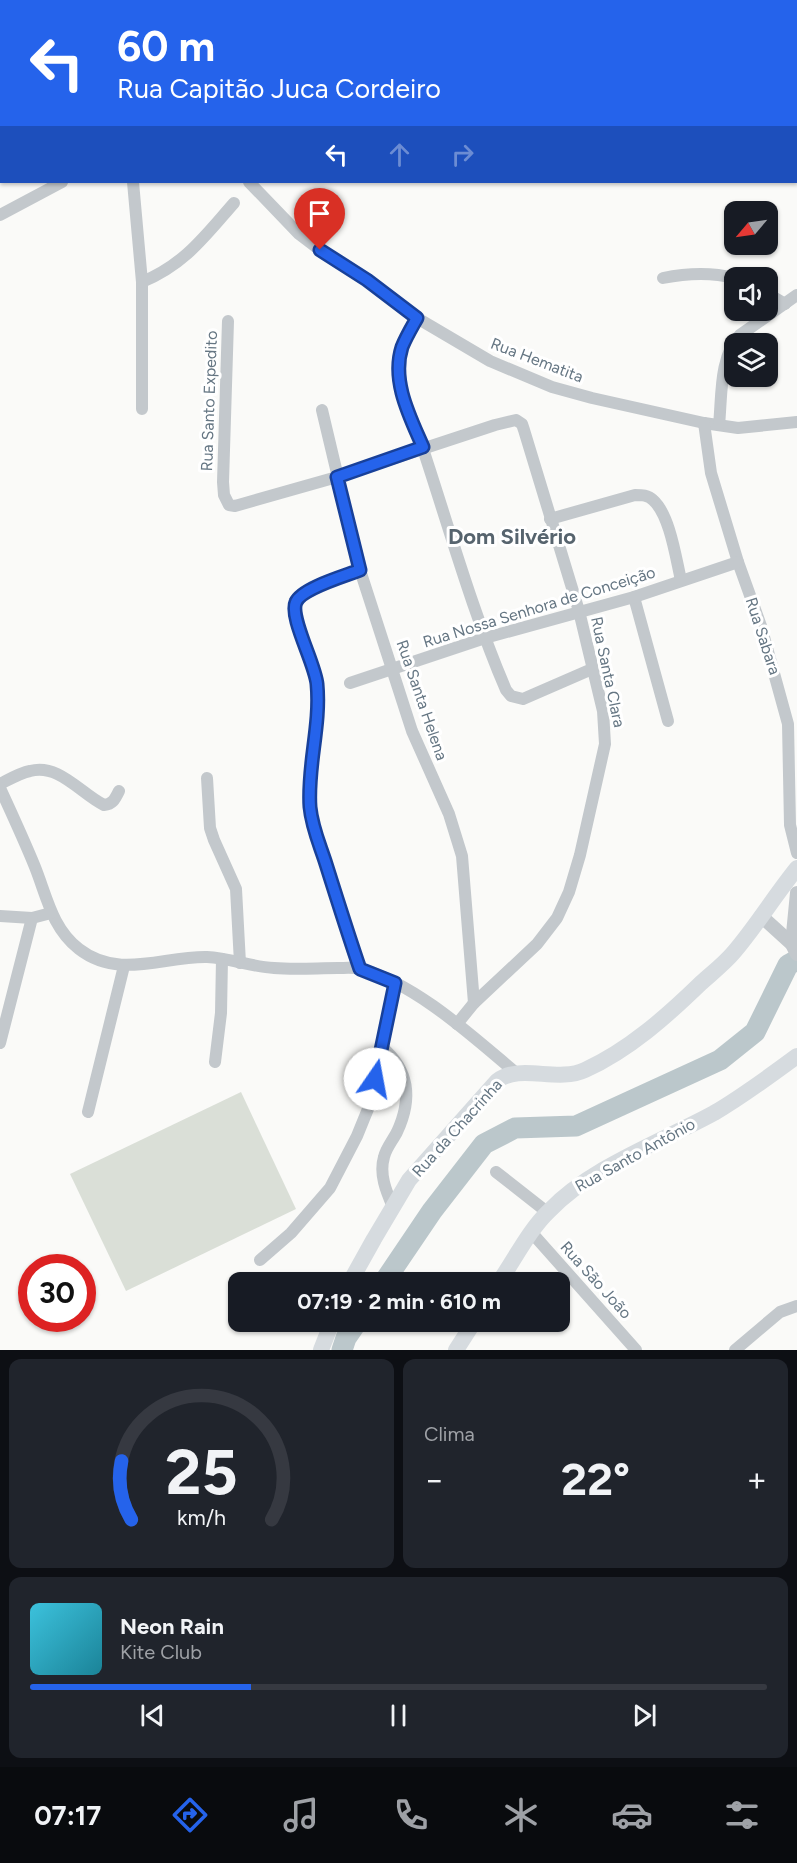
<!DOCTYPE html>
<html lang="pt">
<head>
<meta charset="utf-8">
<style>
	:root { --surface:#171b24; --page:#20242c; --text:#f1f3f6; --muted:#9ea1a6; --line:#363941; --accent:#2563eb }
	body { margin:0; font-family:Figtree,sans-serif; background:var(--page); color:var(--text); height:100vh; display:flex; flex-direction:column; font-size:22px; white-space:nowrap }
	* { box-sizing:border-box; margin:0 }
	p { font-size:20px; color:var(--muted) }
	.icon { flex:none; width:33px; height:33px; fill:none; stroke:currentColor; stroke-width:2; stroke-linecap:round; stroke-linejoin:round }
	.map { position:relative; height:1350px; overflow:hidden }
	.sheet { display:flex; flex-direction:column; gap:9px; padding:9px; background:#0d0f14; flex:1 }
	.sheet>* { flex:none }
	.top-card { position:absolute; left:0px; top:0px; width:798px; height:183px; box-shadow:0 2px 4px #0004; background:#2563eb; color:#fff; overflow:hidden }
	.needle { width:39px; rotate:241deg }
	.controls { position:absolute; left:724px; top:201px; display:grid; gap:12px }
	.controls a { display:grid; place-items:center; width:54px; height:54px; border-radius:12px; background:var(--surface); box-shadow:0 2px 4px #0004; font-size:30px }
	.speed { position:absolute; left:18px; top:1254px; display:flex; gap:12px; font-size:30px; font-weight:700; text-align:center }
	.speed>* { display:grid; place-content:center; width:78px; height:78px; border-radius:50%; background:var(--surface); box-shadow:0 2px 4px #0004; line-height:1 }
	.speed .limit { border:9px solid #d22; background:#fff; color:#111 }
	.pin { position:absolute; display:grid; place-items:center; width:51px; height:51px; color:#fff; margin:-62px -26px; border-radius:50% 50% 50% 0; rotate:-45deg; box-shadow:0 0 6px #0007 }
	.pin .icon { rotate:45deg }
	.me { position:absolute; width:66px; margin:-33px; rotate:12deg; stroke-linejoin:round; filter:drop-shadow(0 0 4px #0008) }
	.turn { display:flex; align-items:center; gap:21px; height:126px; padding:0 18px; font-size:27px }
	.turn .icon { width:78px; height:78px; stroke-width:2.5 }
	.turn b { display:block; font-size:42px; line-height:51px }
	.lanes { display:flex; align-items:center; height:57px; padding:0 18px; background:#0003; justify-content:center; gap:30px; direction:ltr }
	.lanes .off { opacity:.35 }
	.big { font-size:45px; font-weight:700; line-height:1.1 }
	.sheet .widget { flex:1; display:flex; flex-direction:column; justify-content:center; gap:9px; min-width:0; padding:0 21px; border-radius:12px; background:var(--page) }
	.sheet .dial { align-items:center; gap:0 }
	.dial svg { height:156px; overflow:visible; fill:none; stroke:var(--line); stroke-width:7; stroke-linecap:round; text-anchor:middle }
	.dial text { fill:var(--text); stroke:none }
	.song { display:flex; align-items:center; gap:18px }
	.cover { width:72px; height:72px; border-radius:9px; background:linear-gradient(135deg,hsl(190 70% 55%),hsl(190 70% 35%)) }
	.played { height:6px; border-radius:3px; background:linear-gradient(90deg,var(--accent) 30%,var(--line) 30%) }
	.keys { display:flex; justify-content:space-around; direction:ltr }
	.heat { display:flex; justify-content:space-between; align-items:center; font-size:33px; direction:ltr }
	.sheet .tiles { flex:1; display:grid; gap:9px; grid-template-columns:1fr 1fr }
	.widget:last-child { grid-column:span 2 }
	.trip { position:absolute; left:228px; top:1272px; width:342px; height:60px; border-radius:12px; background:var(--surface); box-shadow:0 2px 4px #0004; font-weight:700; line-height:60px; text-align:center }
	.tabs { display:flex; height:96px; justify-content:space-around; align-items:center; background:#090b0e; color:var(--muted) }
	.tabs .icon { width:42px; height:42px }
	.tabs .selected { color:var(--accent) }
	.tabs b { font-size:27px; color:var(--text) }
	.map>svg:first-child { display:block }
	.green { fill:#dadfd7 }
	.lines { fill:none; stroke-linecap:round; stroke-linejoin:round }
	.river { stroke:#bbc7cb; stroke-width:21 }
	.minor { stroke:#c3c8cc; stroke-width:12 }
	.tertiary { stroke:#c3c8cc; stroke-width:14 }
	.secondary { stroke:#d6dbdf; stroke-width:16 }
	.route-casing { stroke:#184099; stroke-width:15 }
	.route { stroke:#2563eb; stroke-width:10 }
	.labels { text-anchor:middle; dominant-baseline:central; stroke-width:6; stroke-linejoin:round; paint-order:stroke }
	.street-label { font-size:16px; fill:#657683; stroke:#fff }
	.district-label { font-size:22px; font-weight:bold; fill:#57646e; stroke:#fff }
</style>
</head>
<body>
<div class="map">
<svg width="797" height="1350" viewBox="0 0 797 1350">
	<rect width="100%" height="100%" fill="#fafaf8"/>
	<path class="green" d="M241 1092 296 1209 126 1291 70 1174Z"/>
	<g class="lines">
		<g class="river">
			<path d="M384 1282 432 1211 484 1144 515 1128 576 1126 720 1060 755 1032 788 965 797 960"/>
			<path d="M342 1350 346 1338 357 1322"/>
		</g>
		<g class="minor">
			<path d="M121 0V2"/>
			<path d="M499 0V2"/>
			<path d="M694 2V0"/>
			<path d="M0 58 2 60"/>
			<path d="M133 182 142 282V409"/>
			<path d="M249 182 299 234 320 250 367 280 417 318 490 361 552 387 592 398 704 423 738 428 797 422"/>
			<path d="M0 215 62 182"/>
			<path d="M663 278C687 273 711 272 735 278"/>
			<path d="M142 282C185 264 204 237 234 203"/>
			<path d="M768 294 785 304"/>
			<path d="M417 318C410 332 400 348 398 364 396 395 415 423 424 452 450 531 473 613 506 690L511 696 523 699 592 669"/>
			<path d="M228 321 223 482 224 495 229 505 235 506 337 477 495 425 516 420 522 424 524 430 579 611 603 711 605 744 580 855 569 892 557 918 537 944 474 1003 457 1024"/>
			<path d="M322 410 360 570 412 731 449 814 462 856 474 1003"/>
			<path d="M704 423 711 473 738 562 761 626 788 724 790 825 797 853"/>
			<path d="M719 425C722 396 719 357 740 335L797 295"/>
			<path d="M550 519 635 495C642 495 648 495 653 500 670 515 676 559 681 580"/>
			<path d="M634 597 668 721"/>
			<path d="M350 683 485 638 634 597 738 562"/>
			<path d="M207 778 210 828 214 840 236 889 240 963"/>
			<path d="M0 784C10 779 20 773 30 771 59 763 81 794 104 805 113 804 115 799 119 791"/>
			<path d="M0 788C12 814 24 840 35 867 47 897 52 928 79 949 119 980 163 956 207 957 230 958 252 967 274 968 296 970 317 968 338 968 345 968 354 967 361 969 416 984 472 1036 515 1072"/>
			<path d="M0 916 32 918 51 913"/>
			<path d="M359 969C348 934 337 899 326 864 320 845 312 828 310 807 306 765 323 722 316 680 313 661 289 616 296 602 302 588 345 576 360 570"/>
			<path d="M0 1043 32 918"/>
			<path d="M382 1047C410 1071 412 1100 397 1132 393 1140 386 1148 384 1157 379 1174 386 1191 393 1207"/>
			<path d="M215 1062 221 1013 222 959"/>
			<path d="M88 1112 124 966"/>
			<path d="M496 1172 547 1212"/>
			<path d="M532 1233 636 1350"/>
			<path d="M260 1260 291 1233 330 1188 357 1136 370 1104 395 983"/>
			<path d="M735 1350 780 1312 797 1306"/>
		</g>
		<g class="tertiary">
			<path d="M761 916 792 944 797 954"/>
			<path d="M792 944 797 893"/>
		</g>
		<g class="secondary">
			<path d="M350 1282 374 1239 409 1180 497 1081C520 1063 557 1083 585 1070 629 1050 667 1016 701 983 712 973 725 963 734 952 757 925 775 895 797 868"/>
			<path d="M499 1282C515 1259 529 1230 549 1211 591 1167 661 1142 714 1113 743 1096 770 1076 797 1056"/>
			<path d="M321 1350 332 1322"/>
			<path d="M456 1350 474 1322"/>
		</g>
	</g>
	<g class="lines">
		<defs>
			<path id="route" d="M320 250 367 280 417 318C412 327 406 337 402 347 391 381 410 417 423 447L337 477 360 570C345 576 302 588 296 602 289 617 315 663 317 684 321 726 307 766 310 807 312 828 320 845 326 864 337 899 348 934 360 969L395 983 375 1079"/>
		</defs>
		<use href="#route" class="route-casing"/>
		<use href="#route" class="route"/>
	</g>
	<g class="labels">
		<g class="street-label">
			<text transform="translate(537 360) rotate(21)">Rua Hematita</text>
			<text transform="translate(209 401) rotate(-88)">Rua Santo Expedito</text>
			<text transform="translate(539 607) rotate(-17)">Rua Nossa Senhora de Conceição</text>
			<text transform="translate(763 636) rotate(72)">Rua Sabara</text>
			<text transform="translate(608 672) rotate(78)">Rua Santa Clara</text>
			<text transform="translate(422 700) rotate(71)">Rua Santa Helena</text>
			<text transform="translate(457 1128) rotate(-48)">Rua da Chacrinha</text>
			<text transform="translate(635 1155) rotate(-29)">Rua Santo Antônio</text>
			<text transform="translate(596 1280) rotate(48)">Rua São João</text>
		</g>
		<g class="district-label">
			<text x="512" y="536">Dom Silvério</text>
		</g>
	</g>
</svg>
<div class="controls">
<a><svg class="needle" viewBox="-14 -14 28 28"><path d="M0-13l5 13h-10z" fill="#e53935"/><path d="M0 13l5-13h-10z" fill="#9ea1a6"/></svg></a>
<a><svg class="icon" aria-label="sound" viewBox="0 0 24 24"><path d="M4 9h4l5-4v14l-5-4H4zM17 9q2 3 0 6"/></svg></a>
<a><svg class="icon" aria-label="layers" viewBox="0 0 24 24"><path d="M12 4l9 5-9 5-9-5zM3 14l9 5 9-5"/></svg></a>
</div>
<div class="speed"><div class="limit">30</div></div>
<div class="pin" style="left:320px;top:250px;background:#d93025"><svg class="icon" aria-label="arrive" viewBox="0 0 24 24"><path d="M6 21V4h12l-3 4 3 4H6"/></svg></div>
<svg class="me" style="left:375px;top:1079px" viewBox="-20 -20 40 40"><circle r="19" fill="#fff"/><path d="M0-13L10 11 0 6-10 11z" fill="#2563eb"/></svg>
<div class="trip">07:19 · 2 min · 610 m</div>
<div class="top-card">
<div class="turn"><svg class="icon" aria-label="left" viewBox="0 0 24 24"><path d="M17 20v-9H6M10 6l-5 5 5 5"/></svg><div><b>60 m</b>Rua Capitão Juca Cordeiro</div></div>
<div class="lanes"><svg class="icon" aria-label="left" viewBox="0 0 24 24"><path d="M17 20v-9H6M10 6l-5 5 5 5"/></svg><svg class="icon off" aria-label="ahead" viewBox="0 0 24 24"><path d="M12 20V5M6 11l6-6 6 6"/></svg><svg class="icon off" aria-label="right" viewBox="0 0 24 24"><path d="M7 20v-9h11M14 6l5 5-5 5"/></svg></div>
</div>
</div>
<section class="sheet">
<div class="tiles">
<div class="widget dial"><svg viewBox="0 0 100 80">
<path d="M14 69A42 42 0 1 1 86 69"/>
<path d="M14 69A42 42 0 0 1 9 39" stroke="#2563eb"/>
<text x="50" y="56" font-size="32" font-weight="700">25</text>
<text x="50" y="72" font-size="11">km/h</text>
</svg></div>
<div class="widget"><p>Clima</p>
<div class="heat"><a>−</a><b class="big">22°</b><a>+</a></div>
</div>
<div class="widget">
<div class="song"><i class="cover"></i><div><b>Neon Rain</b><p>Kite Club</p></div></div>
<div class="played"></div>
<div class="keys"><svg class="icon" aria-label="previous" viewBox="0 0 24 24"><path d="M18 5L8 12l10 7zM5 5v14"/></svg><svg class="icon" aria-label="pause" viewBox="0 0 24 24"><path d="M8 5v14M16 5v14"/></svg><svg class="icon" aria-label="next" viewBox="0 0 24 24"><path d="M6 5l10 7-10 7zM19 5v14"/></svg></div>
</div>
</div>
</section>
<nav class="tabs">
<b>07:17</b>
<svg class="icon selected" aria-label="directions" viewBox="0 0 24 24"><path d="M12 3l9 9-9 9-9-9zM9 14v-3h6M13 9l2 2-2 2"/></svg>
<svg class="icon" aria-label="music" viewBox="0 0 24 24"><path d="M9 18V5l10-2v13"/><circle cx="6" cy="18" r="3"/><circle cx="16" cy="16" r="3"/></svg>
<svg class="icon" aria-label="phone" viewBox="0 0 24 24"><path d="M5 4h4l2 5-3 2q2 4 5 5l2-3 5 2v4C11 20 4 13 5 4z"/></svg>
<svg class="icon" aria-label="climate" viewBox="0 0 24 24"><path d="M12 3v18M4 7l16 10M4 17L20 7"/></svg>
<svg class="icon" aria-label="car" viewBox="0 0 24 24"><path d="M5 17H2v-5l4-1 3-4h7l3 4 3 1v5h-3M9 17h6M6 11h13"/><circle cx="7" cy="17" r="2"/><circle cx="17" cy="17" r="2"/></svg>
<svg class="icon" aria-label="filters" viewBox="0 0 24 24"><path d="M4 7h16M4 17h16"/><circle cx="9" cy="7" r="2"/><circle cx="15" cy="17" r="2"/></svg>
</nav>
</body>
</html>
